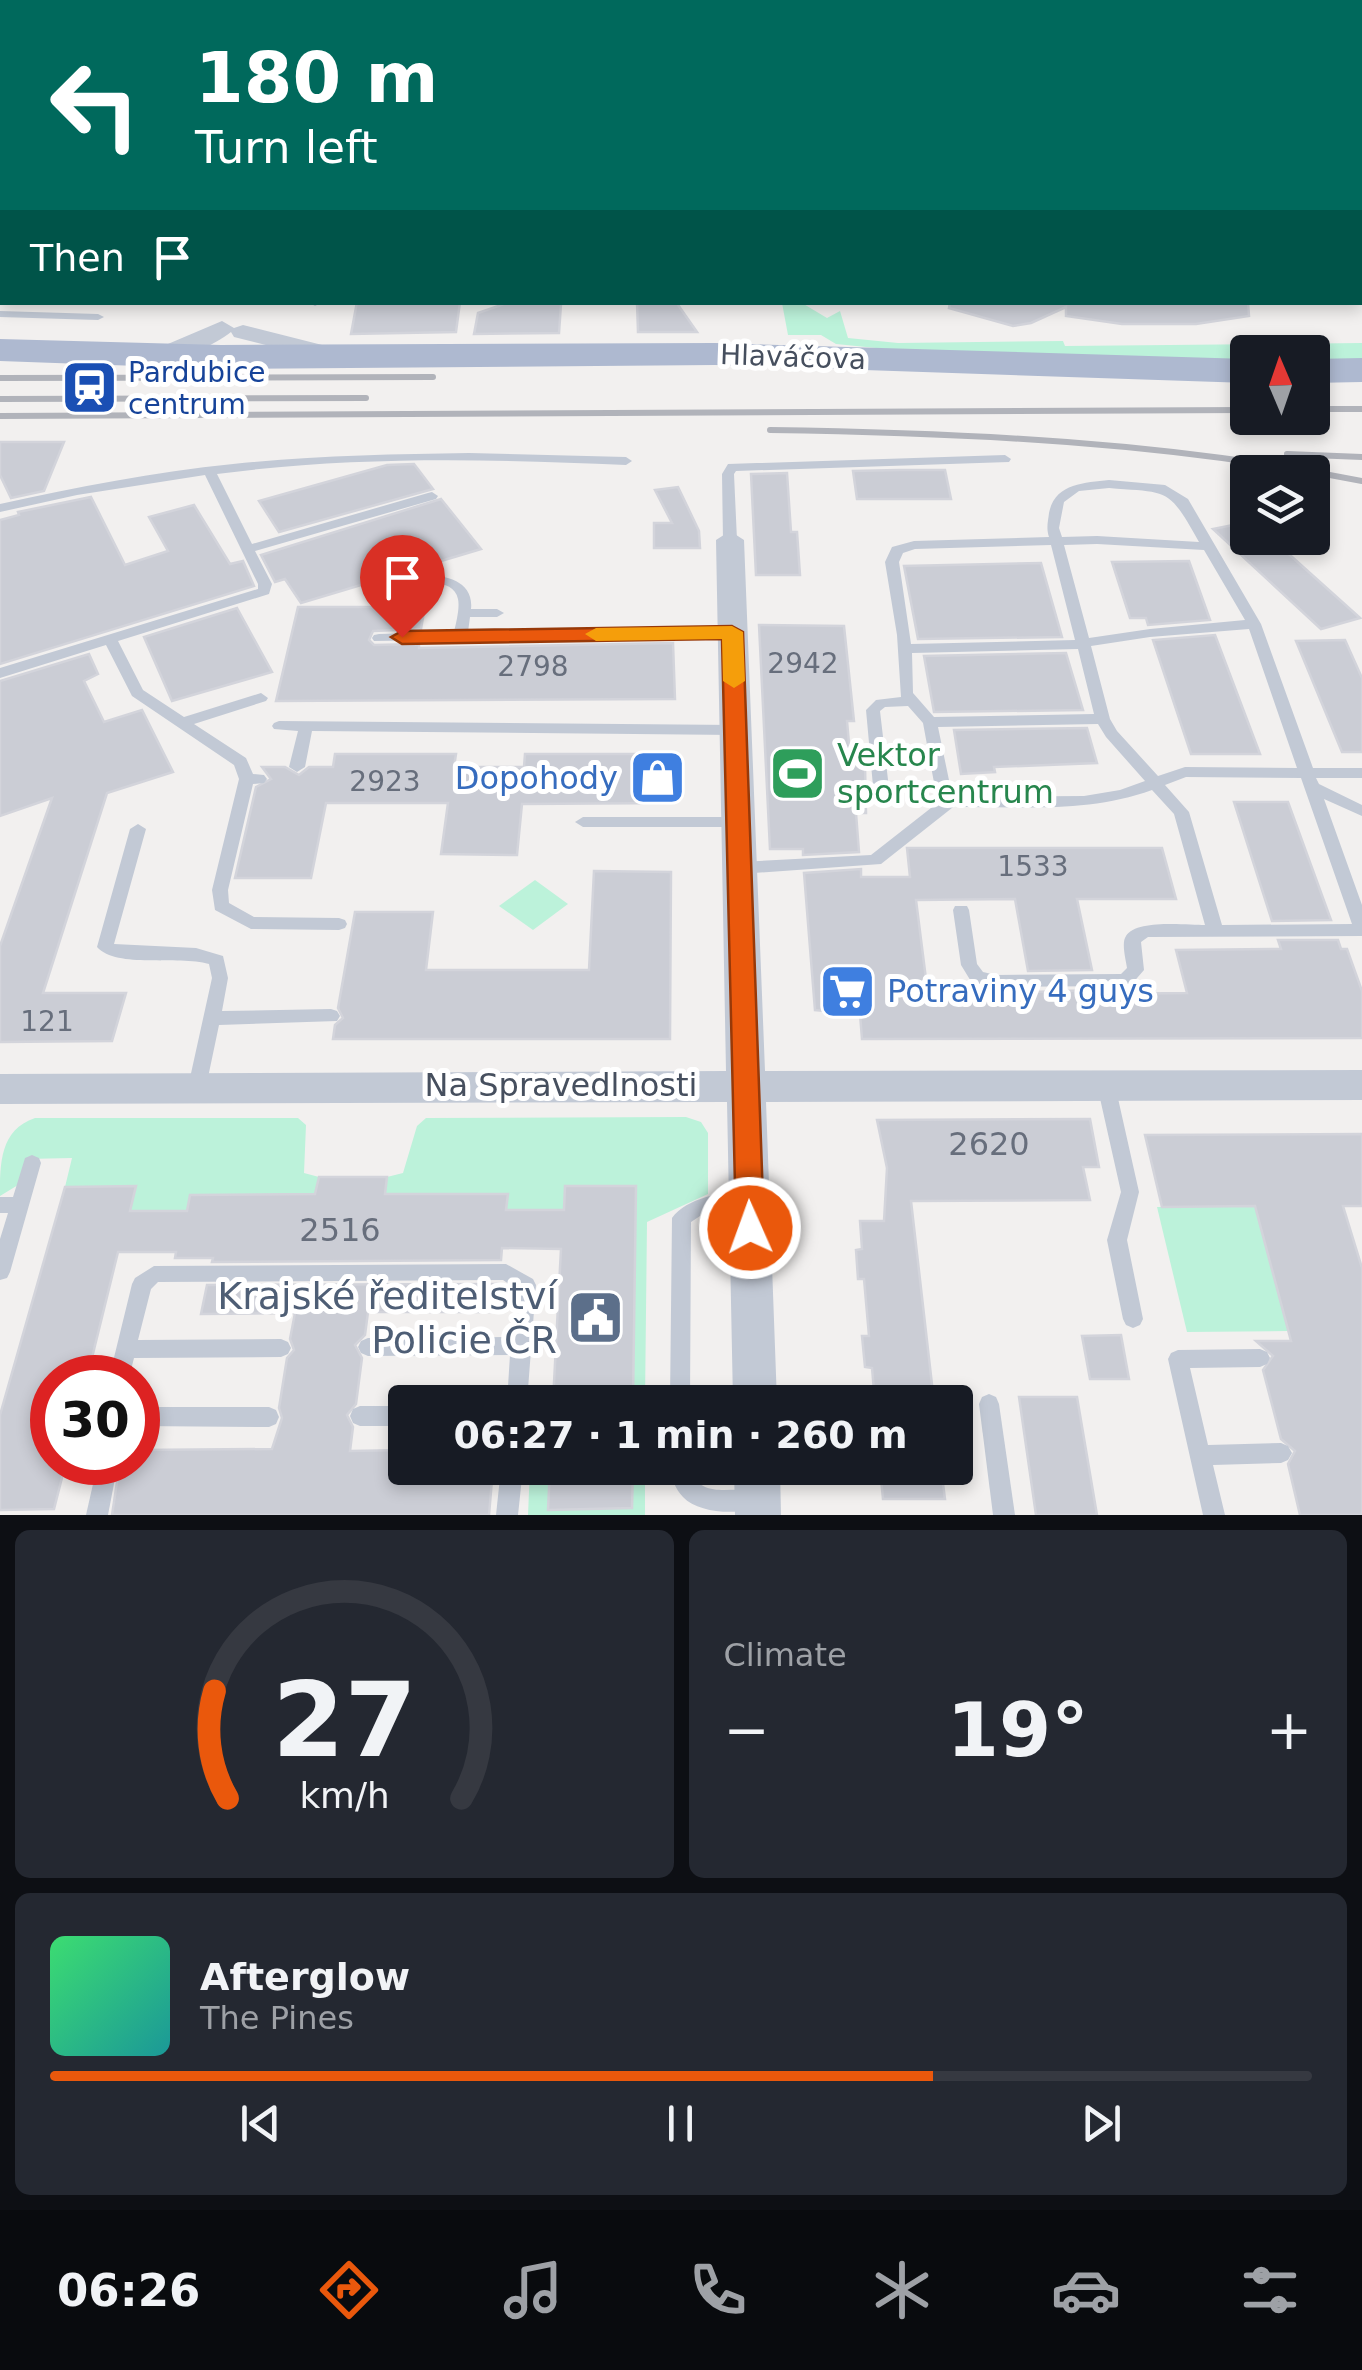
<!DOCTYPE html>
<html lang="en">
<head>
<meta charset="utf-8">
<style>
	:root { --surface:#171b24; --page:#242831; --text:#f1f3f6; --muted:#9ea1a6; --line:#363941; --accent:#ea580c }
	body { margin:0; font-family:"DejaVu Sans",sans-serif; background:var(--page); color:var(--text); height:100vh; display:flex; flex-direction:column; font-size:38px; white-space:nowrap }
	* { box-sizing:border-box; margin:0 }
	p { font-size:32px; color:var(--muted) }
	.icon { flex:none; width:55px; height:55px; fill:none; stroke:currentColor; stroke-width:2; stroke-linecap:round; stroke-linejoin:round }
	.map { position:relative; height:1515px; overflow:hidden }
	.drawer { display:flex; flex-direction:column; gap:15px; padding:15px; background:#0d0f14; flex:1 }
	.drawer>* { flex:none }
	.guide { position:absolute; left:0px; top:0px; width:1362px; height:305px; box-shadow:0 5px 15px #0003; background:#00695c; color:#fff; overflow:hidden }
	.needle { width:65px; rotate:358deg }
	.buttons { position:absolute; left:1230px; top:335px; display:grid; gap:20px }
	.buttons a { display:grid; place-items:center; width:100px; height:100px; border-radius:10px; background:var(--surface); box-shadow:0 5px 15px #0003; font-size:50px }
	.speed { position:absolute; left:30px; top:1355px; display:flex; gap:20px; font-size:50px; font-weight:700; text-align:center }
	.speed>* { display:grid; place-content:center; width:130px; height:130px; border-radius:50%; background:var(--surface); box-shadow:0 5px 15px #0003; line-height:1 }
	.speed .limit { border:15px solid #d22; background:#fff; color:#111 }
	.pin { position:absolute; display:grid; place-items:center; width:85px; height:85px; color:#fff; margin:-102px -42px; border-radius:50% 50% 50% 0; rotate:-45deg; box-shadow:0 0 10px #0007 }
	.pin .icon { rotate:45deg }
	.me { position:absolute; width:110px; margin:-55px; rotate:358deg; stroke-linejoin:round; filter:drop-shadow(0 0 8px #0008) }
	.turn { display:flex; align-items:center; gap:35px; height:210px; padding:0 30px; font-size:45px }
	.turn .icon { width:130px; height:130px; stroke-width:2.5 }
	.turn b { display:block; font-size:70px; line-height:85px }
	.then { display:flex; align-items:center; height:95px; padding:0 30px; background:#0003; gap:20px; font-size:38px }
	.big { font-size:75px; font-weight:700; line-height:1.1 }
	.drawer .widget { flex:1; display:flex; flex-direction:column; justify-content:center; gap:15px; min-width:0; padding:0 35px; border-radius:15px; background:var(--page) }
	.drawer .dial { align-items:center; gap:0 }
	.dial svg { height:260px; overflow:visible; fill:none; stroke:var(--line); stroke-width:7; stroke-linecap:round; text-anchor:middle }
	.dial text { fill:var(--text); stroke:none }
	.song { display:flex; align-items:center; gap:30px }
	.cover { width:120px; height:120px; border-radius:15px; background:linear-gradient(135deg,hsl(140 70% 55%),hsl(180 70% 35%)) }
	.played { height:10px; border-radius:5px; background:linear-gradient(90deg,var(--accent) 70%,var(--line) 70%) }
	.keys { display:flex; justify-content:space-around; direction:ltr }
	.heat { display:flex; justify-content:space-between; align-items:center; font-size:55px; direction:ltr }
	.drawer .tiles { flex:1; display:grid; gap:15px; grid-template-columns:1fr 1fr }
	.widget:last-child { grid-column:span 2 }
	.trip { position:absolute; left:388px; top:1385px; width:585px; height:100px; border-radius:10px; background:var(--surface); box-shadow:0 5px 15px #0003; font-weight:700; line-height:100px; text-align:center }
	.dock { display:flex; height:160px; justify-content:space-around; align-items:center; background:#090b0e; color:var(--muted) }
	.dock .icon { width:70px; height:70px }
	.dock .on { color:var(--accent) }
	.dock b { font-size:45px; color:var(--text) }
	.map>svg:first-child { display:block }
	.green { fill:#bcf2da }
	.building { fill:#cbcdd5; stroke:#d3d4db; stroke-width:2.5 }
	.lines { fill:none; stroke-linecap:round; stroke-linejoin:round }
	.lane { fill:#c2c9d5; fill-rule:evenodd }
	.street { fill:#c2c9d5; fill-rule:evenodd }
	.primary { fill:#aeb9d0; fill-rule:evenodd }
	.rail { stroke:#b1b3ba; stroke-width:6 }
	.route { fill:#ea580c; stroke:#983908; stroke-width:2.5 }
	.slow { fill:#f59e0b }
	.labels { text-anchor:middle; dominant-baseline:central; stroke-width:10; stroke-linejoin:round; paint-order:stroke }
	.far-street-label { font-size:28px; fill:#464f5e; stroke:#fff }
	.far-transit-label { font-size:28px; fill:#164399; stroke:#fff; text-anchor:start }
	.number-label { font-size:28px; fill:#676e7c }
	.leisure-label { font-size:32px; fill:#27864d; stroke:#fff; text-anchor:start }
	.shop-label { font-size:32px; fill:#366cbe; stroke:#fff; text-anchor:end }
	.street-label { font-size:32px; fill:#464f5e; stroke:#fff }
	.near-number-label { font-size:32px; fill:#676e7c }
	.near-service-label { font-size:38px; fill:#4e5e75; stroke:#fff; text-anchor:end }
</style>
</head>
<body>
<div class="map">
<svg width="1362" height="1515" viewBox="0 0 1362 1515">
	<rect width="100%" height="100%" fill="#f2f0ef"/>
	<g class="green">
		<path d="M782 303H802L827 318 840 311 848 338 898 343 1063 341 1065 346 1362 343V363H1313L1312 352H1248L1247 364 966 357 836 344 821 335H788Z"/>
		<path d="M535 880 568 904 533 930 499 906Z"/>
		<path d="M686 1117 701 1122 708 1133V1194L647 1222 645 1402H633L636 1186H565L563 1210H506L507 1194H385L387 1177 403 1173 417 1126 426 1118Z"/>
		<path d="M35 1118H298L306 1125 304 1173 319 1177 315 1194 191 1195 187 1211H130L135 1187H65L72 1158 26 1159 18 1185 0 1196C0 1163 0 1130 35 1118Z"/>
		<path d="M1157 1207H1255L1288 1331 1187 1332Z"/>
		<path d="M530 1468H550L549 1510 632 1508 633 1468H645V1515H714H528Z"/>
	</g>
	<g class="building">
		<path d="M357 302H460L456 332 351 334Z"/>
		<path d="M637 302H676L697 332H638Z"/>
		<path d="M950 302H1248L1249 316 1196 324H1122L1066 316V307L1031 323 1013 326 949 308Z"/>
		<path d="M504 304H561L559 333 474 334 478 313Z"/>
		<path d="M0 442H64L44 491 11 498 0 475Z"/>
		<path d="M414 464 433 489 279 532 259 501 387 465Z"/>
		<path d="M899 470H945L951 499H857L853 471Z"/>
		<path d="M787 473 791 532H797L800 575H756L751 474Z"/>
		<path d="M678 487 699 531 700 548H654V523H672L655 490Z"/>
		<path d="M91 497 125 565 168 551 149 517 194 505 230 564 243 561 254 586 0 664V520L19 515 18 512Z"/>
		<path d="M441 499 481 549 301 603 285 579 275 582 261 555Z"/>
		<path d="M1248 522V538H1271L1360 618 1321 629 1213 529Z"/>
		<path d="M1189 561 1210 620 1148 625 1146 618H1130L1112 562Z"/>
		<path d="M1041 563 1062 637 918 639 904 566Z"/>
		<path d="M425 606 421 629 373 631 369 640 374 645 419 644V648L673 643 675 699 276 701 298 607H378L389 615 399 607Z"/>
		<path d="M237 608 272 672 172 701 144 637Z"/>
		<path d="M759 625 844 626 854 721H847L851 766H865L866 813H856L859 852 803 855V849H770Z"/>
		<path d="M1215 635 1260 754H1191L1153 640Z"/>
		<path d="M1345 640 1362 678V752H1342L1296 641Z"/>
		<path d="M1066 653 1083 710 934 712 924 656Z"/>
		<path d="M89 654 98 674 84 681 104 722 142 710 173 772 107 793 43 993H126L112 1041 0 1042V946L52 798 0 816V681Z"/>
		<path d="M1087 728 1097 763 994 767 995 772 961 774 954 730Z"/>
		<path d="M335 754H456L454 767H524L525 754H671L672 803 522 804 517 855 441 854 448 803H326L311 878H235L256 787 271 779 262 767H285L299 775 309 767H333Z"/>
		<path d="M1234 802H1288L1331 920 1272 921Z"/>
		<path d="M907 848H1162L1176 899H1077L1092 970 1028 971 1015 899 916 900 928 995 1096 990 1097 994 1187 993 1176 950 1281 949 1278 940H1338L1341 949H1347L1362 991V1038L862 1039 860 1014 815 1010 804 873 861 869V877H910Z"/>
		<path d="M594 871 671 872 670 1039H333L335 1025 343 1018 338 1008 355 912H433L426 970H589Z"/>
		<path d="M1090 1119 1099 1167H1083L1090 1200 911 1201 934 1402H875L872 1368 865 1367 862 1336H869L864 1279H858L856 1250 862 1249 860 1221H884L887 1168 877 1120Z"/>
		<path d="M1362 1134V1206H1343L1362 1268V1515H1300L1288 1464 1295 1451 1281 1439 1263 1370 1273 1356 1256 1341H1291L1255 1206 1162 1207 1145 1135Z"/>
		<path d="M319 1177H387L385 1194H508L506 1210H564L565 1186H636L633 1402H553L561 1249 502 1248 501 1260 212 1262 213 1258H175L176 1252H118L87 1378H52V1462H66L54 1509 0 1510V1415L65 1187 136 1186 130 1211H187L190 1195 315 1194Z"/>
		<path d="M499 1284 498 1312H368L365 1335 355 1345 362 1358 356 1404 347 1415 353 1427 350 1451 405 1450V1468H493L489 1515H112L120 1462H138V1450L272 1449 282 1418 279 1408 287 1358 294 1350 290 1339 295 1313 201 1314 207 1285Z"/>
		<path d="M1121 1335 1129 1379H1090L1082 1336Z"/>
		<path d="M1019 1397H1077L1097 1515H1036Z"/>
		<path d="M550 1468H633L632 1508 548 1510Z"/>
		<path d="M880 1468H941L945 1499H883Z"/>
	</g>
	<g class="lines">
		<g class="lane">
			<rect x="1360" y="88" width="2" height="6"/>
			<rect x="1360" y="143" width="2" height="6"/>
			<rect x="0" y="162" width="2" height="6"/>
			<rect x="0" y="187" width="2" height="6"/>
			<rect x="1360" y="189" width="2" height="10"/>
			<rect x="0" y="234" width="2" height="7"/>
			<rect x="1360" y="271" width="2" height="6"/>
			<path d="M308 302H320L321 303 315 306Z"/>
			<path d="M0 311 98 314 104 317 98 320 0 317Z"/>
			<path d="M469 453 626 457 632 461 626 465C490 459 352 456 217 474L252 544 428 493 432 492 438 496 436 499 255 551 272 584 269 594 118 641 143 690 184 717 261 693 268 698 266 701 194 724 246 758 253 774 264 775 267 779 264 783 253 784 228 890 229 903 254 917 339 918 345 920 347 924 345 928 339 930 251 929 215 910 212 890 239 779 234 765 132 696 106 645 0 678V668L258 589V584L205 475 77 495 0 512V504C77 487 154 472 233 464 311 456 390 454 469 453Z"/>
			<path d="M1005 455 1011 459 1009 462 736 471 734 474 737 540 730 544 723 540 722 474 728 464Z"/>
			<path d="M1109 480 1165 485 1188 499 1261 624 1313 768H1362V778H1316L1319 784 1362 805V816L1324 799 1362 905V936L1148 937 1141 942 1144 970 1131 985 1125 986 996 987 972 983 961 965 953 910 955 906H967L969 910 977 964 983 972 996 975 1121 974 1127 968C1126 960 1121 943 1126 936 1136 919 1187 925 1205 925L1174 814 1152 790C1092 812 1028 807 965 807L957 804 881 864 739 874 733 872 731 868 733 864 739 862 871 855 945 797 935 788 923 723 908 706 885 707 880 711 890 797 882 802 874 797 866 710 876 700 901 697 897 635 885 562 892 547 914 541 1049 537C1046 528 1048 522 1049 513 1055 483 1084 483 1109 480ZM1109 488C1170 493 1168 487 1199 542L1097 536 1062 537 1059 528 1064 502 1079 491ZM1097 544 1204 550 1245 620 1150 629 1089 638 1064 545ZM1051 545 1075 640 911 644 899 562 903 553 915 549ZM1249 629 1297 768 1185 767 1158 776 1117 731 1110 719 1091 646 1150 637ZM1078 649 1094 714 934 717 913 693 912 653ZM1098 724 1106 737 1145 781 1120 790 1084 796 968 797 950 785 938 727ZM1186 777 1301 778 1352 924 1222 925 1189 812 1165 785Z"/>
			<path d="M425 575C447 575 474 582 471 609H497L504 613 497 617H470L468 632 732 628 739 632 732 636 374 641 372 638 374 635 379 634 454 632C456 623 460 608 458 599 454 578 421 581 408 590 400 595 397 602 393 610L388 611 381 607C391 587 404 580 425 575Z"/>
			<path d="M279 721 735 725 742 730 735 735 312 731 305 767 297 772 289 767 298 731 274 729 272 726 274 723Z"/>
			<path d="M583 817H738L746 822 738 827H583L575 822Z"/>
			<path d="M138 824 146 829 114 944 196 948 223 956 228 978 222 1011 331 1009 337 1011 340 1016 337 1021 219 1025 206 1087 203 1092 197 1094 191 1092 188 1087 212 978 209 964C178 955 117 969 97 947L130 829Z"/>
			<path d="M1106 1078 1112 1080 1115 1085 1139 1192 1127 1240 1143 1319 1140 1325 1133 1328 1126 1325 1123 1319 1107 1240 1121 1192 1097 1085 1100 1080Z"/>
			<path d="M32 1155 39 1158 41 1163 10 1272 7 1278 0 1280V1239L8 1213H0V1197H13L25 1158Z"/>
			<path d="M745 1187 752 1189 754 1195 752 1201 700 1216 691 1222 690 1402H670L672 1218C687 1197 722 1194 745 1187Z"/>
			<path d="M506 1264 533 1279 536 1285 527 1402H507L510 1355 368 1356 361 1353 358 1347 361 1341 368 1338 512 1337 516 1289 503 1280 158 1282 151 1289 138 1340 281 1339 288 1342 291 1348 288 1354 281 1357 134 1358 129 1378H109L132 1284 135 1278 154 1266Z"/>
			<path d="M1260 1349 1267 1352 1270 1358 1267 1364 1260 1367 1190 1368 1208 1445 1281 1443 1288 1446 1292 1453 1288 1460 1281 1463 1213 1465 1225 1515H1203L1168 1359 1171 1353 1178 1350Z"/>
			<path d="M989 1394 996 1397 999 1404 1015 1515H993L979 1404 982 1397Z"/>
			<path d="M360 1406H405V1426H360L353 1423 350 1416 353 1409Z"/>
			<path d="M269 1407 276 1410 279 1417 276 1424 269 1427 138 1426V1407Z"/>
			<path d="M98 1462H114L117 1468 108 1515H86Z"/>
			<path d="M501 1468H523L518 1515H496Z"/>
			<path d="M669 1468H690C702 1503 733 1483 760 1493L763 1500 760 1507C739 1515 699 1514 683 1497 675 1489 672 1478 669 1468Z"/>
		</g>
		<g class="street">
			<path d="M104 0H122L123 2H105Z"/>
			<path d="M477 0H495L496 2H478Z"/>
			<path d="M963 0H986L987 2H965Z"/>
			<path d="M1190 0H1212L1213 2H1192Z"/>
			<path d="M1362 0V11H1360V2H1353Z"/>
			<path d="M0 23 2 24V35H0Z"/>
			<path d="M222 321 234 328 243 325 338 349 341 354 329 361 234 337 231 332C212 347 170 366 145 360L142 355Z"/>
			<path d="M730 531 744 540 765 1071 1362 1070V1100L766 1102 777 1402H733L727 1102 0 1104V1074L726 1071 716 540Z"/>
			<path d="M734 1468H780L781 1515H735Z"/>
		</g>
		<g class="primary">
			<path d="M0 339 221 345 715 343 1248 359V383L715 365 221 369 0 361Z"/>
			<path d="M1362 358V382L1312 383V359Z"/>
		</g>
		<g class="rail">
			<path d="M0 378 433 377"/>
			<path d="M0 399 366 398"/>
			<path d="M1312 409H1362"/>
			<path d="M0 416 1248 410"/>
			<path d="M770 430C969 433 1166 442 1362 481"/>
			<path d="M1287 454 1362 457"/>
		</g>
	</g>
	<path class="route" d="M732 626 743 632 764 1228 760 1237 750 1241 740 1237 736 1228 722 639 402 644 391 637 402 631Z"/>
	<path class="slow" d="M732 626 743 632 745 681 734 688 723 681 722 639 596 641 585 634 596 628Z"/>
	<defs>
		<symbol id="station-square" viewBox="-11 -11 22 22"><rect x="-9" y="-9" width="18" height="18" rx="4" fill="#1a4fb4" stroke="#fff"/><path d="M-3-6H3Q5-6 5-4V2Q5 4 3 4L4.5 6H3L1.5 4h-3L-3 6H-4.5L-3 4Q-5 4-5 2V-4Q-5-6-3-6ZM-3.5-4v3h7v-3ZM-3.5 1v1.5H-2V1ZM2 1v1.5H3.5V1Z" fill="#fff"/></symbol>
		<symbol id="stadium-square" viewBox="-11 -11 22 22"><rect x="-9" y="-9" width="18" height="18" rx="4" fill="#2e9e5b" stroke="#fff"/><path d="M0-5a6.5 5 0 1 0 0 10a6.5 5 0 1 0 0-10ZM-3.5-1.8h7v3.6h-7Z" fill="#fff"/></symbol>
		<symbol id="shop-square" viewBox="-11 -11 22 22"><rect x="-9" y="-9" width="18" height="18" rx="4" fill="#3f7fe0" stroke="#fff"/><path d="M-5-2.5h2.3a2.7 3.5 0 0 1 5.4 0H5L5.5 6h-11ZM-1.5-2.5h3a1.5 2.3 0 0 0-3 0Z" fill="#fff"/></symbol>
		<symbol id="supermarket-square" viewBox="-11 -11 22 22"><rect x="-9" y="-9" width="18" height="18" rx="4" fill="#3f7fe0" stroke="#fff"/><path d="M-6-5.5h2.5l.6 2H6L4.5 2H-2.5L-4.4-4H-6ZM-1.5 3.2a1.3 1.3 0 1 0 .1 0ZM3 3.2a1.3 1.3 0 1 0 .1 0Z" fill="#fff"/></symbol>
		<symbol id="civic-square" viewBox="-11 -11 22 22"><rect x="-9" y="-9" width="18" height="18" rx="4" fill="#5c6f8a" stroke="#fff"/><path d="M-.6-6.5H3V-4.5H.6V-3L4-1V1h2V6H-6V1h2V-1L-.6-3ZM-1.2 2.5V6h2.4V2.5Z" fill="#fff"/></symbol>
	</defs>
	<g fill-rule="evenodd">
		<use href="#station-square" x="58" y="356" width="63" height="63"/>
		<use href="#stadium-square" x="766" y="742" width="63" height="63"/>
		<use href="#shop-square" x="626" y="746" width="63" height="63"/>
		<use href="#supermarket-square" x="816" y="960" width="63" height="63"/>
		<use href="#civic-square" x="564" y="1286" width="63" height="63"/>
	</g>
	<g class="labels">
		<g class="far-street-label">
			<text transform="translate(793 357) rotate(2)">Hlaváčova</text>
		</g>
		<g class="far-transit-label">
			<text x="128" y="372">Pardubice<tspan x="128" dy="32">centrum</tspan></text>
		</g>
		<g class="number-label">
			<text x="803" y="663">2942</text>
			<text x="533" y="666">2798</text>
			<text x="385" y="781">2923</text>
			<text x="1033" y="866">1533</text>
			<text x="47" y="1021">121</text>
		</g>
		<g class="leisure-label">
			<text x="837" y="755">Vektor<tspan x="837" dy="37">sportcentrum</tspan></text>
		</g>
		<g class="shop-label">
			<text x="618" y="778">Dopohody</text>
			<text x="887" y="991" text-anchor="start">Potraviny 4 guys</text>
		</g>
		<g class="street-label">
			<text x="561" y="1085">Na Spravedlnosti</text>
		</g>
		<g class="near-number-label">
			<text x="989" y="1144">2620</text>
			<text x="340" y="1230">2516</text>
		</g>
		<g class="near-service-label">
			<text x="557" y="1296">Krajské ředitelství<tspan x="557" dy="44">Policie ČR</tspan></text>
		</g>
	</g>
</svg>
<div class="buttons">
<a><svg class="needle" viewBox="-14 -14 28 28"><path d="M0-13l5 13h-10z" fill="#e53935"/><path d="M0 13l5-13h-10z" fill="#9ea1a6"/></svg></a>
<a><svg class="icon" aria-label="layers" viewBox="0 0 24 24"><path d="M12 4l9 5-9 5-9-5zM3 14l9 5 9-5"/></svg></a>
</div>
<div class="speed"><div class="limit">30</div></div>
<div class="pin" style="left:402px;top:637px;background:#d93025"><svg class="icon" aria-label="arrive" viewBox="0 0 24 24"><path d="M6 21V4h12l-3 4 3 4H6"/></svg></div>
<svg class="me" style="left:750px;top:1228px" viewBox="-20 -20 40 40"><circle r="17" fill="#ea580c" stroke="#fff" stroke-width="3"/><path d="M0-11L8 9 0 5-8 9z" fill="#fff"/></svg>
<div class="trip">06:27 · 1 min · 260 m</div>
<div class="guide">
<div class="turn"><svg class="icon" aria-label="left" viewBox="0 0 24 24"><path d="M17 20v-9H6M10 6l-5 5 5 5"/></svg><div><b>180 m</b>Turn left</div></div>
<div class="then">Then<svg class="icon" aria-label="arrive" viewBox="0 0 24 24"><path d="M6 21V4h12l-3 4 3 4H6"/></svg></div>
</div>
</div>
<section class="drawer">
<div class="tiles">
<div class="widget dial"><svg viewBox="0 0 100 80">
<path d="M14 69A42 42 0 1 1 86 69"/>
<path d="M14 69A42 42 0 0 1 10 36" stroke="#ea580c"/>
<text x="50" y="56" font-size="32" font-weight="700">27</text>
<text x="50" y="72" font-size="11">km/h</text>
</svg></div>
<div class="widget"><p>Climate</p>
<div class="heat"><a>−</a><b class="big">19°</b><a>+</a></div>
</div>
<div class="widget">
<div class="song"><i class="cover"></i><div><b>Afterglow</b><p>The Pines</p></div></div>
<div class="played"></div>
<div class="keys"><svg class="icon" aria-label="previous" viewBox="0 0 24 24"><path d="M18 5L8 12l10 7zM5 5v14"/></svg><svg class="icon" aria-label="pause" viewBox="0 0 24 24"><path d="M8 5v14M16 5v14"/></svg><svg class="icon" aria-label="next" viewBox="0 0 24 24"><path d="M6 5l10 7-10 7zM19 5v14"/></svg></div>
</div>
</div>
</section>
<nav class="dock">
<b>06:26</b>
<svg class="icon on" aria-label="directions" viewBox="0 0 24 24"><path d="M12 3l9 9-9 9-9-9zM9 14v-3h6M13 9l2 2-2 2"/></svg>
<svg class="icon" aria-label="music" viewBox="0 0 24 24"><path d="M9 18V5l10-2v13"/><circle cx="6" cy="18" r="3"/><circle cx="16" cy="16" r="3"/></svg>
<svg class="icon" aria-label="phone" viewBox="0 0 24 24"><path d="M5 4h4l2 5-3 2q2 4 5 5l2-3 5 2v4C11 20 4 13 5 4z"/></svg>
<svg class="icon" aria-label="climate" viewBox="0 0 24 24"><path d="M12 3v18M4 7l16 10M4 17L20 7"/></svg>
<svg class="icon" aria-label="car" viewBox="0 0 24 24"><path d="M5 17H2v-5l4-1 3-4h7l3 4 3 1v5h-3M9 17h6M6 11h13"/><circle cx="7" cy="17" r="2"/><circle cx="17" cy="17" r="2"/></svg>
<svg class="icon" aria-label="filters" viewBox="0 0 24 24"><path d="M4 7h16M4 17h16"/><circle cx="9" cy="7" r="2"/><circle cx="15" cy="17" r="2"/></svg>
</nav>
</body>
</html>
